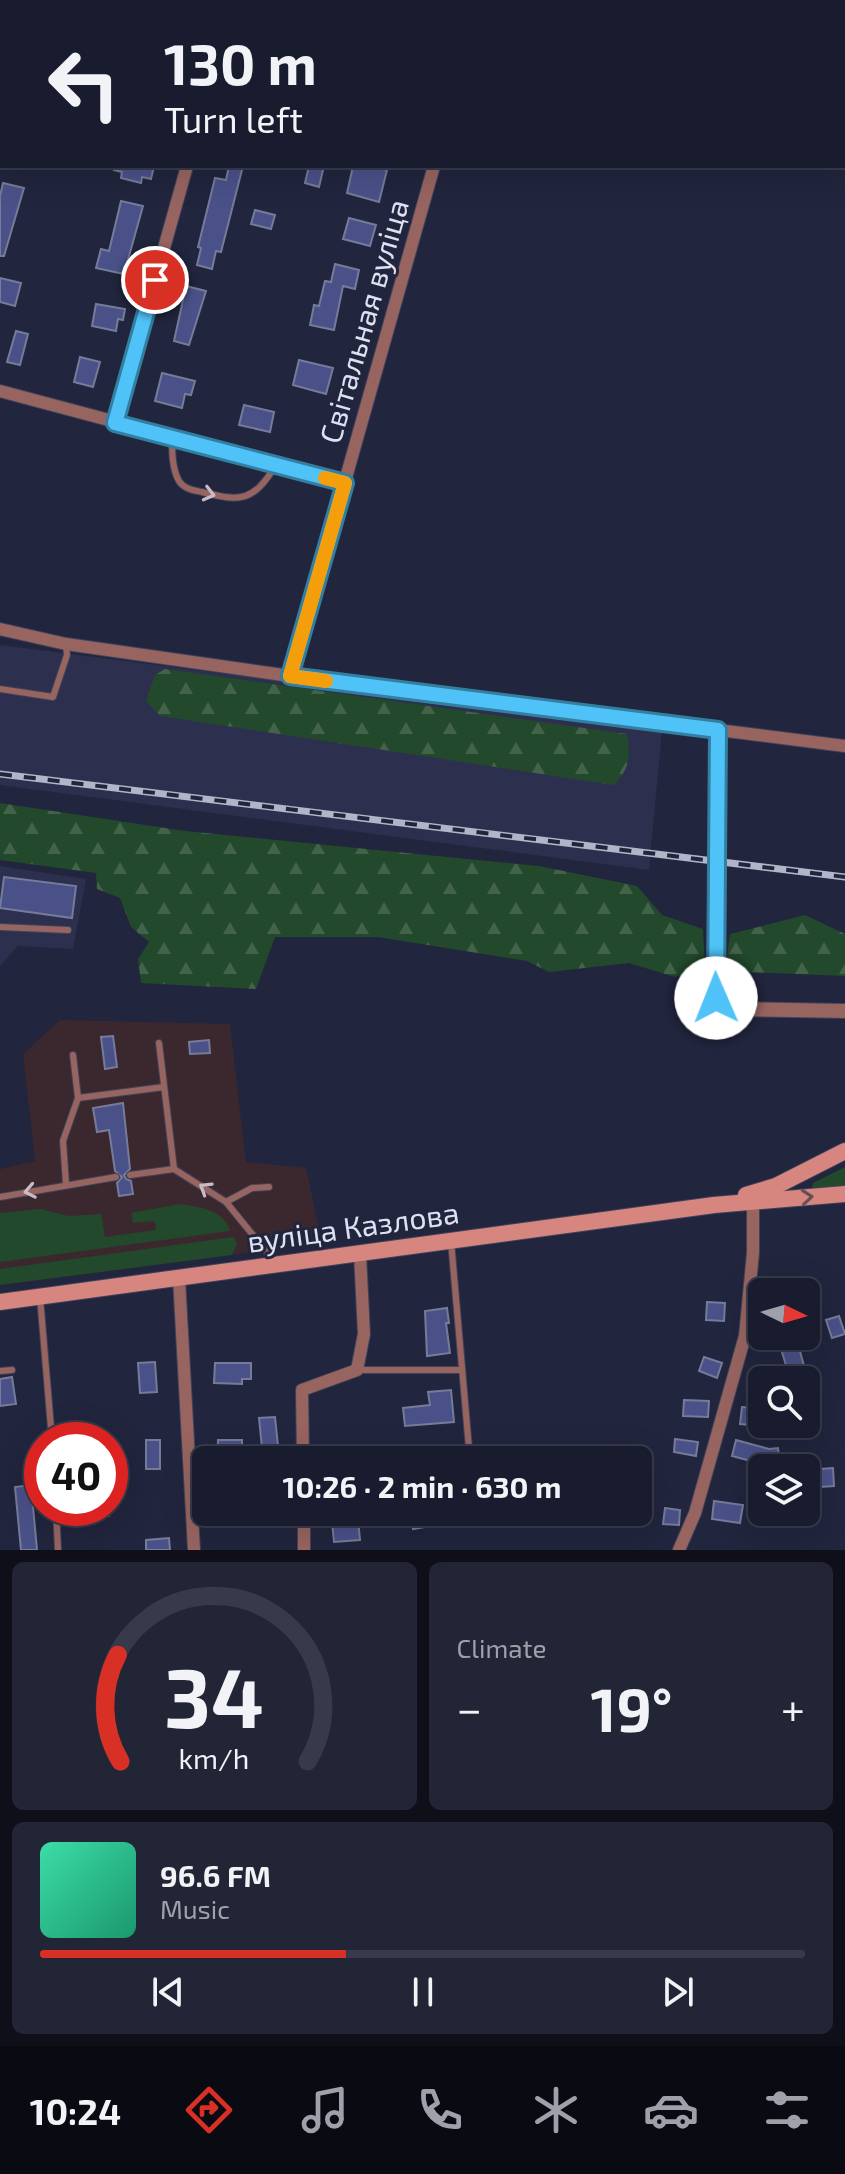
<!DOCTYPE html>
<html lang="en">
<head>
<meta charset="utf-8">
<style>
	:root { --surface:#191c2e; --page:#222536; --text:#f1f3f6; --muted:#9fa1aa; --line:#373a4a; --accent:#d93025 }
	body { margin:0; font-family:"Exo 2",sans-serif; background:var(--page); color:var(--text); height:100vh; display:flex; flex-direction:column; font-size:30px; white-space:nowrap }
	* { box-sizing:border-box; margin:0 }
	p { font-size:26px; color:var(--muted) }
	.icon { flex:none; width:44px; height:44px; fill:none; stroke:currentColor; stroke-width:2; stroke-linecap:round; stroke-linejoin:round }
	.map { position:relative; height:1550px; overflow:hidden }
	.sheet { display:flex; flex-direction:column; gap:12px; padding:12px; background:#0e0f19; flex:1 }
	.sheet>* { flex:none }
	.banner { position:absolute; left:0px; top:0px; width:846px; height:168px; box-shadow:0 8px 32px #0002,0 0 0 2px var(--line); background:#191c2e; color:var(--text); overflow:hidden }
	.needle { width:52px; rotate:95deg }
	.fabs { position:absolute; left:748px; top:1278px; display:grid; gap:16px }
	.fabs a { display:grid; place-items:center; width:72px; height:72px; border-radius:12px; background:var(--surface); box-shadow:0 8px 32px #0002,0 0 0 2px var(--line); font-size:40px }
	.speed { position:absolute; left:24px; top:1422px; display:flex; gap:16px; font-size:40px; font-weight:700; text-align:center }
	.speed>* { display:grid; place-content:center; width:104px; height:104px; border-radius:50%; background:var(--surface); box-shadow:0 8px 32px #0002,0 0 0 2px var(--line); line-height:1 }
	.speed .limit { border:12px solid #d22; background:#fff; color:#111 }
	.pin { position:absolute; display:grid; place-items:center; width:68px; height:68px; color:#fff; margin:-34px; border:4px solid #fff; border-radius:50%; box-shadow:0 2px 8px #0007 }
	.me { position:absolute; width:88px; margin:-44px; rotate:359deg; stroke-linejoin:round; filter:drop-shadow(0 0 6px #0008) }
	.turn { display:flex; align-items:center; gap:28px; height:168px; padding:0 32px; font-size:36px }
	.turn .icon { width:104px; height:104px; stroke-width:2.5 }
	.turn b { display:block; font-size:56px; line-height:68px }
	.big { font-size:60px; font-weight:700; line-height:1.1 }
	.sheet .tile { flex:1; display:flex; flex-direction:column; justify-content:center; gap:12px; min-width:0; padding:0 28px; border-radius:12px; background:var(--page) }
	.sheet .dial { align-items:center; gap:0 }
	.dial svg { height:208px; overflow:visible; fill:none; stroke:var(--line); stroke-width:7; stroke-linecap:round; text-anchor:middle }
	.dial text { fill:var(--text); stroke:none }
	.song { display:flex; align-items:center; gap:24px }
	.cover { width:96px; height:96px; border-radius:12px; background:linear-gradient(135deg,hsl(160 70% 55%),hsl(160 70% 35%)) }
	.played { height:8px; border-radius:4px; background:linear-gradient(90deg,var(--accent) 40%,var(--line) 40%) }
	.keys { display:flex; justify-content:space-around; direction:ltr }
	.heat { display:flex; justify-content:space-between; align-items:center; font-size:44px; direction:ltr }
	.sheet .tiles { flex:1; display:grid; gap:12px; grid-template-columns:1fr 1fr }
	.tile:last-child { grid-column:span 2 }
	.trip { position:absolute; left:192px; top:1446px; width:460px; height:80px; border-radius:12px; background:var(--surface); box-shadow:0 8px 32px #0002,0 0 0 2px var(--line); font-weight:700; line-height:80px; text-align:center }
	.menu { display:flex; height:128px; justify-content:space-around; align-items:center; background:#0a0b12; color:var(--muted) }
	.menu .icon { width:56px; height:56px }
	.menu .current { color:var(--accent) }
	.menu b { font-size:36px; color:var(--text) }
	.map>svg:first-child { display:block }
	.commercial { fill:#3b282f }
	.built { fill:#2c304e }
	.grass { fill:#22492b }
	.forest { fill:url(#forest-firs) }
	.building { fill:#4a5188; stroke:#757b98; stroke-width:2 }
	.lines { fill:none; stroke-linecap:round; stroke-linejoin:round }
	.service-casing { stroke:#3f435a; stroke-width:8 }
	.minor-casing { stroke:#3f435a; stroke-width:14 }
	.tertiary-casing { stroke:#3f435a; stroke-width:16 }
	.secondary-casing { stroke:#3f435a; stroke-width:18 }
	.service { stroke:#976460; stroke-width:6 }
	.minor { stroke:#976460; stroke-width:12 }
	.tertiary { stroke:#976460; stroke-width:14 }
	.secondary { stroke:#d7867f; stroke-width:16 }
	.rail-casing { stroke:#b2b5c7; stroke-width:7 }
	.rail { stroke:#21253d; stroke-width:4; stroke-dasharray:12; stroke-linecap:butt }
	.oneway { stroke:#c9bcc6 }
	.oneway2 { stroke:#6a4c57 }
	.route-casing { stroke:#337fa1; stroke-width:20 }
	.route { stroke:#4fc3f7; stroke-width:14 }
	.slow { stroke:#f59e0b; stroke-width:14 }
	.labels { text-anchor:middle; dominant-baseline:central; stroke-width:6; stroke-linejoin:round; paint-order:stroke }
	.street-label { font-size:30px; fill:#dee1f1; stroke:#21253d }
</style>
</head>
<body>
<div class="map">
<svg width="845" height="1550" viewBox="0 0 845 1550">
	<defs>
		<pattern id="forest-firs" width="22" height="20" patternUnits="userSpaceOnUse" patternTransform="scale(2)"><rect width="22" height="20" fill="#22492b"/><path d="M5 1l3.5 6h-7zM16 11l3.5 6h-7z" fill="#42634a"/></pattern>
	</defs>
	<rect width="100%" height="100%" fill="#21253d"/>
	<path class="commercial" d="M60 1020 230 1024 246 1162 306 1168 322 1243 0 1285V1169L35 1161 23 1054Z"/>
	<g class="built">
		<path d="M0 645 662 730 649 870 0 785Z"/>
		<path d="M0 866 86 879 73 949 18 946 0 966Z"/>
	</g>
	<g class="grass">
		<path d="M845 1167V1185L812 1189 813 1183Z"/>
		<path d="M180 1204C198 1207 224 1209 230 1231L0 1262V1213L41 1209 68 1216 101 1214 105 1237 156 1230 155 1221 133 1223 131 1213Z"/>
		<path d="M234 1237 237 1244 232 1255 0 1285V1269Z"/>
	</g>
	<g class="forest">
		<path d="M165 669 627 734C631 756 630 768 614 785L160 716 146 701 155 675Z"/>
		<path d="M0 803 185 831 539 866 637 886 662 915 703 929 705 967 675 977 629 963 549 972 527 961 378 937H275L256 989 141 983 138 959 149 942 131 927 120 898 97 889 96 873 0 860Z"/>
		<path d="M805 915 845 934V976L725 971 730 934Z"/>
	</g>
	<g class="building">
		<path d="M115 166H154L151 179 142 177 141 183 121 178 122 172 114 170Z"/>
		<path d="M229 166H243L221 252 216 251 212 269 197 265 201 248 198 247 215 178 226 180Z"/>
		<path d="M309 166H324L319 187 305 183Z"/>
		<path d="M353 166H370L387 170 379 202 347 193Z"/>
		<path d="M3 183 24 188 4 256H0V196Z"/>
		<path d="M121 201 143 206 124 274 96 268 101 249 109 251Z"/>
		<path d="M255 210 275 215 271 229 251 224Z"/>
		<path d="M349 218 376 225 370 246 343 239Z"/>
		<path d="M335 264 359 270 355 289 343 286 334 330 310 325 314 305 319 306 325 281 331 282Z"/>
		<path d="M0 278 21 283 15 306 0 302Z"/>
		<path d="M186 286 206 291 189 345 174 341Z"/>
		<path d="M96 304 125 309 123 320 118 319 116 331 92 326Z"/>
		<path d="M16 331 28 334 20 365 7 362Z"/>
		<path d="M80 357 100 362 93 387 74 382Z"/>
		<path d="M299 360 333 368 326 394 293 385Z"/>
		<path d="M162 373 195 381 191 395 185 394 182 408 155 401Z"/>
		<path d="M244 405 274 412 270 432 239 425Z"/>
		<path d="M4 877 76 886 72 918 0 908Z"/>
		<path d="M113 1036 117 1067 105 1069 101 1037Z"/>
		<path d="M209 1040 210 1053 190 1054 189 1042Z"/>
		<path d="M123 1103 130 1169 124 1175 126 1179 131 1181 133 1194 119 1196 117 1183 122 1177 115 1171 109 1130 97 1132 93 1108Z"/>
		<path d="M707 1302 725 1303 724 1321 706 1320Z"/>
		<path d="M447 1308 449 1323H446L450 1353 427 1356 425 1311Z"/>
		<path d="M839 1316 845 1334 832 1338 826 1320Z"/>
		<path d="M798 1344 806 1373 790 1378 781 1349Z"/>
		<path d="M704 1357 722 1363 717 1378 699 1371Z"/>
		<path d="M155 1362 157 1392 140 1393 138 1363Z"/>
		<path d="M215 1363H251V1379H242V1384L214 1383Z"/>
		<path d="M748 1373 762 1374V1388L747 1387Z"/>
		<path d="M12 1377 16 1404 0 1406V1379Z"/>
		<path d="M451 1390 454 1422 405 1426 403 1408 430 1405 428 1392Z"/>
		<path d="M684 1400 709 1401 708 1417 683 1416Z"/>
		<path d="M742 1407 762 1409 761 1426 740 1424Z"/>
		<path d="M275 1417 278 1446 262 1448 259 1418Z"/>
		<path d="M675 1439 698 1442 696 1456 674 1452Z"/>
		<rect x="146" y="1440" width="14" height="29"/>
		<path d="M218 1440H242V1459H217Z"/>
		<path d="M736 1440 769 1449 778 1448 780 1467 767 1468 766 1465 732 1456Z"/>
		<path d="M424 1446 426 1460H408L407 1448Z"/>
		<path d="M833 1468 834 1486 806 1488V1470Z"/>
		<path d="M31 1485 37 1550H21L15 1487Z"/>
		<path d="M714 1501 743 1505 740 1523 712 1519Z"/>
		<path d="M72 1508H108L109 1516 73 1519Z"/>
		<path d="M665 1508 680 1510 679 1525 663 1524Z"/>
		<path d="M410 1512H429L431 1526 413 1529Z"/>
		<path d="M358 1519 360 1540 334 1542 332 1522Z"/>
		<path d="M169 1538 170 1550H146V1540Z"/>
	</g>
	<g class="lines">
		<defs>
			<g id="service">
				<path d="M172 438C172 451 172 469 179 481 184 489 193 490 202 492 241 502 253 502 276 465"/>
				<path d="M0 689 53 697 67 655 66 644"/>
				<path d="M0 927 68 930"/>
				<path d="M159 1043 174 1169"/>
				<path d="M78 1098 164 1087"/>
				<path d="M130 1175 174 1169 226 1202 275 1262"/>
				<path d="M66 1184 63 1141 78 1098 73 1055"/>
				<path d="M0 1197 116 1177"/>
				<path d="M226 1202 252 1188 269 1187"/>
				<path d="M451 1241 470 1460"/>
				<path d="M40 1297 52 1440"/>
				<path d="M357 1370H461"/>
				<path d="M0 1371 12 1370"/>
				<path d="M56 1508 58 1550"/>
			</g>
			<g id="minor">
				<path d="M19 2 20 0"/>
				<path d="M232 2 233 0"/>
				<path d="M481 2V0"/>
				<path d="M0 69 2 62"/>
				<path d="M0 391 345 483"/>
				<path d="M115 423 187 166"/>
				<path d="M0 629 66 644 290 676 845 746"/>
				<path d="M290 676 434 166"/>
				<path d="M179 1278 194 1550"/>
				<path d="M303 1460 302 1390 357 1370 364 1334 360 1254"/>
				<path d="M304 1512V1550"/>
				<path d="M679 1550 695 1513 745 1336 753 1253V1202"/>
			</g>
			<path id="tertiary" d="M718 730 715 993 720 1006 729 1009 845 1011"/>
			<g id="secondary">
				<path d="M746 1195 776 1186 845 1151"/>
				<path d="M0 1302 714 1205 845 1194"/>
			</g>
		</defs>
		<use href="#service" class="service-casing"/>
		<use href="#minor" class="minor-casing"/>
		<use href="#tertiary" class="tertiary-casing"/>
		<use href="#secondary" class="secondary-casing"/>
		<use href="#service" class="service"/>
		<use href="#minor" class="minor"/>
		<use href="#tertiary" class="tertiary"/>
		<use href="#secondary" class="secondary"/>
		<defs>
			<path id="rail" d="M0 774 845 877"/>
		</defs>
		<use href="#rail" class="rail-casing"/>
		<use href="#rail" class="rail"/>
	</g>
	<defs><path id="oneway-chevron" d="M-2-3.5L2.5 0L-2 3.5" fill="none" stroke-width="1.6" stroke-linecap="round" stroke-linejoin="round" transform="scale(2)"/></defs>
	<g class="oneway">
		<use href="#oneway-chevron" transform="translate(209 494) rotate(14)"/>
		<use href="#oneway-chevron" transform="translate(205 1188) rotate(-148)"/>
		<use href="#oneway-chevron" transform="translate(30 1191) rotate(169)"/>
	</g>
	<use class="oneway2" href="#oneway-chevron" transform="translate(807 1197) rotate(-5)"/>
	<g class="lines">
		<defs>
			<path id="route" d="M155 280 115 423 345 483 290 676 718 730 716 998"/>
		</defs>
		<use href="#route" class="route-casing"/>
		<use href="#route" class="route"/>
		<path class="slow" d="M325 478 345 483 290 676 326 681"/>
	</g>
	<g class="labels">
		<g class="street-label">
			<text transform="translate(363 321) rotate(-74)">Світальная вуліца</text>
			<text transform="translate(353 1226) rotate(-8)">вуліца Казлова</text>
		</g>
	</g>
</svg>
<div class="fabs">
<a><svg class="needle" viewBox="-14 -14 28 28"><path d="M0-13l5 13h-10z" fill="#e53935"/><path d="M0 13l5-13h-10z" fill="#9fa1aa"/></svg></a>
<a><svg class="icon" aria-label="search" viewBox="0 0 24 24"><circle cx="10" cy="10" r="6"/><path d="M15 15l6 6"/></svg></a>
<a><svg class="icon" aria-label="layers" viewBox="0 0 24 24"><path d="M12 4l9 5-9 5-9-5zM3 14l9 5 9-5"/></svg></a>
</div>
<div class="speed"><div class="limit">40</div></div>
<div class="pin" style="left:155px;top:280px;background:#d93025"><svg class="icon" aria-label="arrive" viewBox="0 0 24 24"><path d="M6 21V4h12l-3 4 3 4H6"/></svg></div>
<svg class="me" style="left:716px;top:998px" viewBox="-20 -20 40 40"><circle r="19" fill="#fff"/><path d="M0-13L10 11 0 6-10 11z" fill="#4fc3f7"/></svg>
<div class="trip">10:26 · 2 min · 630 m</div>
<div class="banner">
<div class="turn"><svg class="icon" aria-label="left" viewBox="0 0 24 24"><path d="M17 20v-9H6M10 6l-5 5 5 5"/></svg><div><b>130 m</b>Turn left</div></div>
</div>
</div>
<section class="sheet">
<div class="tiles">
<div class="tile dial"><svg viewBox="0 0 100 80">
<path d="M14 69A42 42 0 1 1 86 69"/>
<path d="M14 69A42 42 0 0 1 13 28" stroke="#d93025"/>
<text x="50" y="56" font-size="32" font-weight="700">34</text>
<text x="50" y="72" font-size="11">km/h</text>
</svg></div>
<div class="tile"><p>Climate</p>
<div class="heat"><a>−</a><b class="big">19°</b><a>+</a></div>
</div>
<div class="tile">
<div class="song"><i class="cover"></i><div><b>96.6 FM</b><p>Music</p></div></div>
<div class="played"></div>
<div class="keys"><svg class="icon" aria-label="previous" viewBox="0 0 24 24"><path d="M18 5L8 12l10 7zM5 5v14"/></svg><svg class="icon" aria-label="pause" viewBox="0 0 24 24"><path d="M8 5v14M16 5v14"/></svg><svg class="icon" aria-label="next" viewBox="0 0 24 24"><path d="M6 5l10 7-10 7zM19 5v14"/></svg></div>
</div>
</div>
</section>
<nav class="menu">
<b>10:24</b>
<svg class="icon current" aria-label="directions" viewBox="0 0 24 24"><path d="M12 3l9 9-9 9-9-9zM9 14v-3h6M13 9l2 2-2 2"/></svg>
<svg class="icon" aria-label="music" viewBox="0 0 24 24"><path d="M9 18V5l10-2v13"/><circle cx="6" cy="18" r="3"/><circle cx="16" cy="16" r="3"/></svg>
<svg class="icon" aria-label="phone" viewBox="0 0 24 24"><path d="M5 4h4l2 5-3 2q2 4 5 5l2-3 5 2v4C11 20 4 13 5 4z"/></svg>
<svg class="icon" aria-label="climate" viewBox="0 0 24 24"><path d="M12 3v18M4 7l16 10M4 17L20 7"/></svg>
<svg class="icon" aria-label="car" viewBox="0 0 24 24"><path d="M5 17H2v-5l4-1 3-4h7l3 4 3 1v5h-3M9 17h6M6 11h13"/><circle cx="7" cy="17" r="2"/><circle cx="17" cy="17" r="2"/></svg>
<svg class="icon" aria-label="filters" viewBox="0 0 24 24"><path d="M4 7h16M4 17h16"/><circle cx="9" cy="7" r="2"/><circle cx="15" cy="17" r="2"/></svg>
</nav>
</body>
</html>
